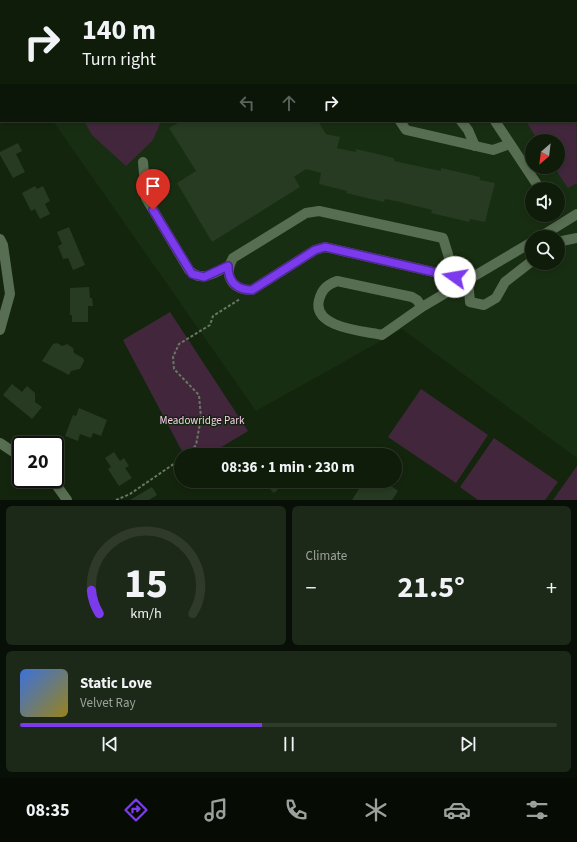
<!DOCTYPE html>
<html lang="en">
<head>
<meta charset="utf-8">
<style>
	:root { --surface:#0f1c0a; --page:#1d2918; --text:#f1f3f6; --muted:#9ba19c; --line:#2f3a2b; --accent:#7c3aed }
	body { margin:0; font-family:"Source Sans 3",sans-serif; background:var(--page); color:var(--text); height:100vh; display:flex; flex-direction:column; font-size:15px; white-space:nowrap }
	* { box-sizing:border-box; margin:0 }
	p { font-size:13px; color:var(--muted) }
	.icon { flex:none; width:22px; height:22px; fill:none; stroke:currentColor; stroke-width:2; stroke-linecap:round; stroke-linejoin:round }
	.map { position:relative; height:500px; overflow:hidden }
	.details { display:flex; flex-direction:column; gap:6px; padding:6px; background:#080f06; flex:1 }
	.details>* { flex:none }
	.hud { position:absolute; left:0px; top:0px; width:577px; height:122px; box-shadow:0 2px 6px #0003,0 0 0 1px var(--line); background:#0f1c0a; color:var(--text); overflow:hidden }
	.needle { width:26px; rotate:208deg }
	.fabs { position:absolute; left:525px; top:134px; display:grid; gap:8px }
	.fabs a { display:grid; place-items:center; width:40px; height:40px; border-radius:50%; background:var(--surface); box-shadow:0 2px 6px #0003,0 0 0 1px var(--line); font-size:20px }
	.speed { position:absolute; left:12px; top:436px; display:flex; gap:8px; font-size:20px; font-weight:700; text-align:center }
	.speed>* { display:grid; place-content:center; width:52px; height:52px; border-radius:50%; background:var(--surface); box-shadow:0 2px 6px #0003,0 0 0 1px var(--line); line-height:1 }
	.speed .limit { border:2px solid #111; border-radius:6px; background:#fff; color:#111 }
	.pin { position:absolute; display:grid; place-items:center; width:34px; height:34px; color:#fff; margin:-41px -17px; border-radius:50% 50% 50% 0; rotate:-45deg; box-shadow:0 0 4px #0007 }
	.pin .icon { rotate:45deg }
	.me { position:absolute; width:44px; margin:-22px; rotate:283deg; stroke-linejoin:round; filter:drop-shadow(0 0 3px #0008) }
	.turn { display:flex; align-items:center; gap:14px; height:84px; padding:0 16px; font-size:18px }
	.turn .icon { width:52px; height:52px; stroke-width:2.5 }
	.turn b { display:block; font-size:28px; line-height:34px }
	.lanes { display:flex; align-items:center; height:38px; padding:0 16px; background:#0003; justify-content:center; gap:20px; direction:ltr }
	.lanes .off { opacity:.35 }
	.big { font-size:30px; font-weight:700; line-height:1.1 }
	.details .widget { flex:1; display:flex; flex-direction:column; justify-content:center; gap:6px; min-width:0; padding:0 14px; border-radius:6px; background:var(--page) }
	.details .dial { align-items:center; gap:0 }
	.dial svg { height:104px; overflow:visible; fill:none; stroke:var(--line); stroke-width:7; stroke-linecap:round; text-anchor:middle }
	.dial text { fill:var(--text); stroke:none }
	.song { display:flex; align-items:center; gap:12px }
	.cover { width:48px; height:48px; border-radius:6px; background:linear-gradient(135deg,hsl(220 70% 55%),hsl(50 70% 35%)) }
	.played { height:4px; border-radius:2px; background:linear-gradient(90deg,var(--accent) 45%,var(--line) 45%) }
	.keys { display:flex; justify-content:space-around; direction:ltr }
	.heat { display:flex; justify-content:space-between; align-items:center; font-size:22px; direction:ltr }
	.details .tiles { flex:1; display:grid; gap:6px; grid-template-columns:1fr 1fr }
	.widget:last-child { grid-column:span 2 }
	.trip { position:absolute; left:174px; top:448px; width:228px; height:40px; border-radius:20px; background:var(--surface); box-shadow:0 2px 6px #0003,0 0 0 1px var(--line); font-weight:700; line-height:40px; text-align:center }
	.tab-bar { display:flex; height:64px; justify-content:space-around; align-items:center; background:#060b04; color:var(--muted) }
	.tab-bar .icon { width:28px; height:28px }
	.tab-bar .active { color:var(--accent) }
	.tab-bar b { font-size:18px; color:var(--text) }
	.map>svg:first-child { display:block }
	.built { fill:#182e12; fill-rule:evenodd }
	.green { fill:#42273c }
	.building { fill:#273a22 }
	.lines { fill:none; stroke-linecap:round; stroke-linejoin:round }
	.path { stroke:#697764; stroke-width:2; stroke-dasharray:3 2; stroke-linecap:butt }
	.minor { stroke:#586e52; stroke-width:10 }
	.route-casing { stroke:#51269a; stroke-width:10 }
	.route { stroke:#7c3aed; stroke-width:7 }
	.labels { text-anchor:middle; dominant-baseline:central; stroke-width:3; stroke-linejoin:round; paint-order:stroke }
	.park-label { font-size:11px; fill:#facdef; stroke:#14250e }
</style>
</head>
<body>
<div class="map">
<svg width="577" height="500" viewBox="0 0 577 500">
	<rect width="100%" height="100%" fill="#14250e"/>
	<path class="built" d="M163 0H577V458L402 329 256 411 53 121H576V1H161ZM532 141H558V167H532ZM532 189H558V215H532ZM532 237H558V263H532Z"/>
	<g class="green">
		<path d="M387 0H549L388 1Z"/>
		<path d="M576 47 577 183 568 188 554 167H558V141H538L526 121H576Z"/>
		<path d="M84 121H161L153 140 126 166 92 135Z"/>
		<path d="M170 312 248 431 208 455H184L123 340Z"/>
		<path d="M421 389 488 435 456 483 388 437Z"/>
		<path d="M494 438 558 482 545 500H478L460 487Z"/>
		<path d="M577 466V500H553Z"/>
	</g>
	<g class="building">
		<path d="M181 121H318L326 134 340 137 337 148 356 152V149L394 158V161L441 171V168L480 177V180L495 183 485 222 470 219 469 222 431 213 432 210 400 202 385 199 384 202 346 193 347 191 319 184 321 173 306 169 294 177 300 187 212 242 177 183 196 171 169 128Z"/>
		<path d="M18 143 22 151 16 154 25 172 13 178 0 155V152Z"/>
		<path d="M35 186 37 189 43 186 50 201 45 204 50 214 40 219 35 209 31 211 22 193Z"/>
		<path d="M69 227 85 265 73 270 68 258 63 259 58 246 62 244 57 232Z"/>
		<path d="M89 287 90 298H92L93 306H88V322H72V315H70V288Z"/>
		<path d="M57 343 62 346 67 344 73 348 74 353 83 358 84 361 80 369 71 371 69 375 42 361 53 344Z"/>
		<path d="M12 384 22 392 27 386 35 393V402L42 407 32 419 3 395Z"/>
		<path d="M79 408 107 420 101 436 93 433 91 438 80 434 78 441 65 436 73 415 76 416Z"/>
		<path d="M114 452 120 461 124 458 129 466 125 468 132 478 119 486 108 469 111 467 105 458Z"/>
		<path d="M262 481H287L274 493Z"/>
		<path d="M364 481H393L390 485 398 491 392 500H352Z"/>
		<path d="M152 487 157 495 149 500H130Z"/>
	</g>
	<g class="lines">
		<g class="path">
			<path d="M187 455 196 445 201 418 199 395 174 369 173 357 179 344 210 325 213 316 240 299"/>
			<path d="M116 500 130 494 181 459"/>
		</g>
		<g class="minor">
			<path d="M341 1H347"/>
			<path d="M400 121 406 130 493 150 510 144"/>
			<path d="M461 121 468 130 475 146"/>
			<path d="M495 121 540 189"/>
			<path d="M143 162 146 198 189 270C201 283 215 273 228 266"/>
			<path d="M540 237 577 214"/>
			<path d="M0 239 3 245 10 294 0 330"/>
			<path d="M558 243 562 241 577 238"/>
			<path d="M455 277 443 238 319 211 306 213 233 258C223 276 232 290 252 290L315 250 325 247 468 280 470 302 484 305 496 298 505 282 532 261"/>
			<path d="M422 307 417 300 412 297 337 281C327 285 322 289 319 300 312 328 364 331 382 335L422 307 532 242"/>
			<path d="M0 443 21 457"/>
			<path d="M52 479 67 500"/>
		</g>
	</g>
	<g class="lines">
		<defs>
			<path id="route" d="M153 210 192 274 204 277 228 266C228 282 237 290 252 290L315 250 325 247 455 277"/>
		</defs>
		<use href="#route" class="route-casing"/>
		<use href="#route" class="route"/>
	</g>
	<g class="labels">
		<g class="park-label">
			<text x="202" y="420">Meadowridge Park</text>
		</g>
	</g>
</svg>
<div class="fabs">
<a><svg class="needle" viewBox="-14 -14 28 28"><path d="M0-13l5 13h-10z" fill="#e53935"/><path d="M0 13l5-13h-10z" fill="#9ba19c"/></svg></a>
<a><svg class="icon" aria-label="sound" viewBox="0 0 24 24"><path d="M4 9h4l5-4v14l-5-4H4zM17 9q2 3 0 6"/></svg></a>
<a><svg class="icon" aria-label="search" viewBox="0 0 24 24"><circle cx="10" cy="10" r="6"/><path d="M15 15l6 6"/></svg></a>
</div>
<div class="speed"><div class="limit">20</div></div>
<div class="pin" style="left:153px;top:210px;background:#d93025"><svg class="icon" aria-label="arrive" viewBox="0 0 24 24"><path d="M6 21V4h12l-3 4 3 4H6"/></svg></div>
<svg class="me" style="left:455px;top:277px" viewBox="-20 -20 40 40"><circle r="19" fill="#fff"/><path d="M0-13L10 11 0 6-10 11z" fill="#7c3aed"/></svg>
<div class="trip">08:36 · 1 min · 230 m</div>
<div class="hud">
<div class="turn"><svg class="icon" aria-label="right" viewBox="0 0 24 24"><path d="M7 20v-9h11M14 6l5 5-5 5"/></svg><div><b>140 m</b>Turn right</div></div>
<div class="lanes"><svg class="icon off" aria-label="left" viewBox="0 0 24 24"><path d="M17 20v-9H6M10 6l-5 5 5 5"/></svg><svg class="icon off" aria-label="ahead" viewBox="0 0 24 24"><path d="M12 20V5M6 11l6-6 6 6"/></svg><svg class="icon" aria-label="right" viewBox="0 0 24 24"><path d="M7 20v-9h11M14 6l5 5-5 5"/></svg></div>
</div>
</div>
<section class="details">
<div class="tiles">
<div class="widget dial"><svg viewBox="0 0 100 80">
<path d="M14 69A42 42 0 1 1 86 69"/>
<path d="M14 69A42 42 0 0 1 8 51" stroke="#7c3aed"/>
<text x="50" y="56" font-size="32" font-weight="700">15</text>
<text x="50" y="72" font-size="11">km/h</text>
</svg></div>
<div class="widget"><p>Climate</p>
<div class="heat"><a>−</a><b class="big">21.5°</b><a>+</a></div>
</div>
<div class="widget">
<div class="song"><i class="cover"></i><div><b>Static Love</b><p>Velvet Ray</p></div></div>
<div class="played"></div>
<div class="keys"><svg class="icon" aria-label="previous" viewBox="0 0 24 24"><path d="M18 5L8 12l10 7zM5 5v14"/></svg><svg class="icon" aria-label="pause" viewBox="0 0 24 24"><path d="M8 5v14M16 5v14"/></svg><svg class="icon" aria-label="next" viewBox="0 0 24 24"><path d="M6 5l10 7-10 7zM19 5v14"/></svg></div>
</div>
</div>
</section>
<nav class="tab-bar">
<b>08:35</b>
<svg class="icon active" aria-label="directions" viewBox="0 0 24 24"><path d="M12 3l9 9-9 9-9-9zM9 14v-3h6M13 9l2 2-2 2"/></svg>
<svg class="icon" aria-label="music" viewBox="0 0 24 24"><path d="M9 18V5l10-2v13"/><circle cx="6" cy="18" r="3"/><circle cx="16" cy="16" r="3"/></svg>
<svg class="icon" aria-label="phone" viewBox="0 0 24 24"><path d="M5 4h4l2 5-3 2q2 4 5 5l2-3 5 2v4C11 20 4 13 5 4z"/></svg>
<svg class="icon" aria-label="climate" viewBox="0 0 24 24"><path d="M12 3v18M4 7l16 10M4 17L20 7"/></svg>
<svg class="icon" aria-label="car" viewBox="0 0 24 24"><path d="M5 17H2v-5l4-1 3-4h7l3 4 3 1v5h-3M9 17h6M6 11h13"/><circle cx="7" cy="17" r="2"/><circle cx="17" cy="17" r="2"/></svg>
<svg class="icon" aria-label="filters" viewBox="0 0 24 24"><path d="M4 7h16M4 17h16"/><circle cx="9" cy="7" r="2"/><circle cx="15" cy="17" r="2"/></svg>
</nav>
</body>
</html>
